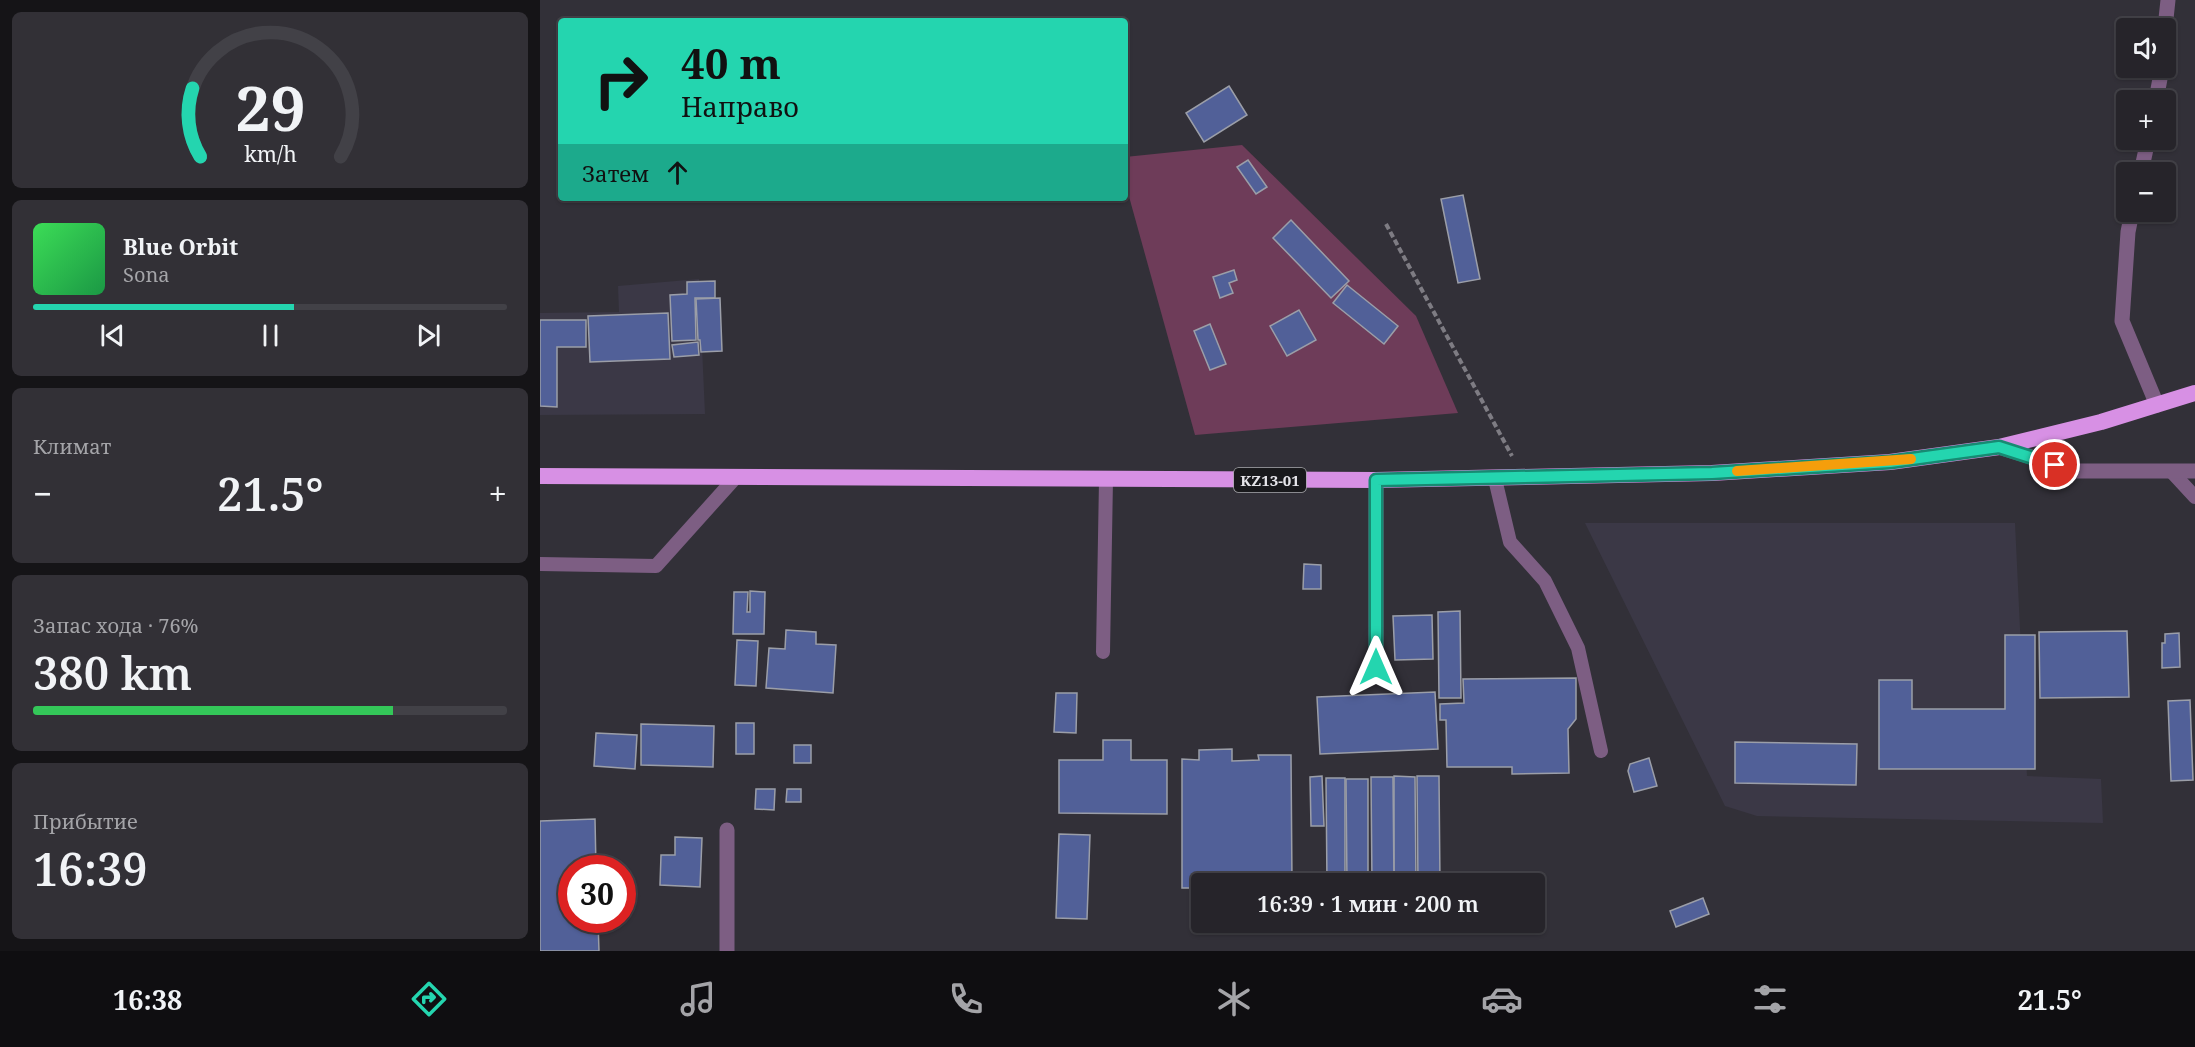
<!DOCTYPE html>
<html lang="ru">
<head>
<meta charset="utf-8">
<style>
	:root { --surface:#26242a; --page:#323036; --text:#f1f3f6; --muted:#a4a4a8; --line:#424147; --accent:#24d5af }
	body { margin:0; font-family:"Noto Serif",serif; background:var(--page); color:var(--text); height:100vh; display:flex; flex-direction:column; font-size:22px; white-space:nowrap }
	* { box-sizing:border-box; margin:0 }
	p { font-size:20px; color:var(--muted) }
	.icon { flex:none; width:33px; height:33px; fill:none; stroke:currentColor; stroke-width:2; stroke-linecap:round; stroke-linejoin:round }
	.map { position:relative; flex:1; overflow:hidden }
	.drawer { display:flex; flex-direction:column; gap:12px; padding:12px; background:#151417; width:540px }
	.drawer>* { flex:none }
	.hud { position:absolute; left:18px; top:18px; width:570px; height:183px; border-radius:6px; box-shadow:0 2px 4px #0004,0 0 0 2px var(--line); background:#24d5af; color:#111; overflow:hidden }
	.tools { position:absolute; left:1576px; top:18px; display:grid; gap:12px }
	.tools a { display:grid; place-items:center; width:60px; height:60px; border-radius:6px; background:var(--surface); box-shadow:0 2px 4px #0004,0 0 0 2px var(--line); font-size:30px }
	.speed { position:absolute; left:18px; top:855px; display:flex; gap:12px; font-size:30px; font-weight:700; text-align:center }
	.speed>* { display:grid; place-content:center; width:78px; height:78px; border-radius:50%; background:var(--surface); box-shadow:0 2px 4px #0004,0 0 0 2px var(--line); line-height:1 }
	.speed .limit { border:9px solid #d22; background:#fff; color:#111 }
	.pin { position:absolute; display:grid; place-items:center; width:51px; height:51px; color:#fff; margin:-26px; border:3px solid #fff; border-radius:50%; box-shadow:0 2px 6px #0007 }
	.me { position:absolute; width:66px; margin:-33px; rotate:0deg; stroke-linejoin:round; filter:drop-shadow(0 0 4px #0008) }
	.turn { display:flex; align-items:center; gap:21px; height:126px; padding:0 24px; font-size:27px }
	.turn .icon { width:78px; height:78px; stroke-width:2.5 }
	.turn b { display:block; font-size:42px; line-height:51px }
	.then { display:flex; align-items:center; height:57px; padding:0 24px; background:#0003; gap:12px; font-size:22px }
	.big { font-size:45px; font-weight:600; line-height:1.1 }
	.drawer .widget { flex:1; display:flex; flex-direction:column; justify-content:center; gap:9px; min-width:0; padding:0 21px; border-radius:9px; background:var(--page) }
	.drawer .dial { align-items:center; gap:0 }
	.dial svg { height:156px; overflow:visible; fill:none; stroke:var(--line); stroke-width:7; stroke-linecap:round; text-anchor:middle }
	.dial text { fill:var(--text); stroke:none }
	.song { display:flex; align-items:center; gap:18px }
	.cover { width:72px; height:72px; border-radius:9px; background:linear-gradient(135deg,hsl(130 70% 55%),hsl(140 70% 35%)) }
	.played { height:6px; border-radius:3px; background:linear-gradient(90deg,var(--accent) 55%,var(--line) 55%) }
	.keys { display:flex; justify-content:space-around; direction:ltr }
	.heat { display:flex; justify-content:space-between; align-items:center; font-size:33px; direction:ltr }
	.charge { height:9px; border-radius:4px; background:linear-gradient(90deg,#34c759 76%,var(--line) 0) }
	.trip { position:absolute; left:651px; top:873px; width:354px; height:60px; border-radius:6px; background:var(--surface); box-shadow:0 2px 4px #0004,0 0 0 2px var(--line); font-weight:600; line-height:60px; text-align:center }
	.tabs { display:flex; height:96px; justify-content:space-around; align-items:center; background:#0f0e11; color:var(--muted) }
	.tabs .icon { width:42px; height:42px }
	.tabs .on { color:var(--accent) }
	.tabs b { font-size:27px; color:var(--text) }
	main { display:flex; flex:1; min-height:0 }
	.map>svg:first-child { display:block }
	.built { fill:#3b3846 }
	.green { fill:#6e3c59 }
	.building { fill:#516098; stroke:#9b9ea8; stroke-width:1.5 }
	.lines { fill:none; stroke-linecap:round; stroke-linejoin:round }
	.path { stroke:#7e7c83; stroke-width:4; stroke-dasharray:6 3; stroke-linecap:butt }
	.service { stroke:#7d5e83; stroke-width:14 }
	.minor { stroke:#7d5e83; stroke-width:15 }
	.trunk { stroke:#d790e4; stroke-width:16 }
	.route-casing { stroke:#178a72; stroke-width:15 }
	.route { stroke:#24d5af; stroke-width:10 }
	.slow { stroke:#f59e0b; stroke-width:10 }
	.labels { text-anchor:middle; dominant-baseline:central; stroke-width:6; stroke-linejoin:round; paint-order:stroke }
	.shield { fill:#19191c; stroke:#a8a8ac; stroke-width:1.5 }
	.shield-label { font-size:15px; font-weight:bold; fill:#e6e5ea }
</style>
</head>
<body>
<main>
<section class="drawer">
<div class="widget dial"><svg viewBox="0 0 100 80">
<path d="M14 69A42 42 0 1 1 86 69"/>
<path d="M14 69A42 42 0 0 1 10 34" stroke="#24d5af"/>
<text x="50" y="56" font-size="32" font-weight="700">29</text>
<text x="50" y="72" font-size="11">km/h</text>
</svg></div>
<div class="widget">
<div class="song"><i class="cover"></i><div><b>Blue Orbit</b><p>Sona</p></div></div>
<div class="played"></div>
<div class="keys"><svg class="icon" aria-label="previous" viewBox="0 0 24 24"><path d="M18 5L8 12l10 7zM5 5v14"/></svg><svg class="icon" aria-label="pause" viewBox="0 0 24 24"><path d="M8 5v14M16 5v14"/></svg><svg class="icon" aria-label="next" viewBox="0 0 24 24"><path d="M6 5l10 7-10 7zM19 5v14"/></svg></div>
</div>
<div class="widget"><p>Климат</p>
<div class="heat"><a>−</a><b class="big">21.5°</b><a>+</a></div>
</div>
<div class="widget"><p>Запас хода · 76%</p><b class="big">380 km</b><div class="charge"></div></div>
<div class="widget"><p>Прибытие</p><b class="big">16:39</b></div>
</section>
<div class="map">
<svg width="1655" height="951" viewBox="0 0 1655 951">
	<rect width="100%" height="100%" fill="#323038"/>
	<g class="built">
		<path d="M159 279 165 414 0 415V313L79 312 78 286Z"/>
		<path d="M1045 523H1475L1487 776 1561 779 1563 823 1217 816 1185 806Z"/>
	</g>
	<path class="green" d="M702 145 876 316 918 413 655 435 585 182V157Z"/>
	<g class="building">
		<path d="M689 86 707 115 664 142 646 113Z"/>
		<path d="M708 160 727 187 716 194 697 167Z"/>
		<path d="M923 195 940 279 918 283 901 199Z"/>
		<path d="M751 220 809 281 791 298 733 238Z"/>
		<path d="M694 270 697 280 689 283 693 293 680 298 673 277Z"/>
		<path d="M175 281V298H155L156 340 132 341 130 295 147 294V282Z"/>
		<path d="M807 285 858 326 844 344 793 303Z"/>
		<path d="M180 298 182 351 161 352 160 340H158L156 299Z"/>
		<path d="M759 310 776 340 747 356 730 326Z"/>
		<path d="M128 313 130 359 50 362 48 316Z"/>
		<path d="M0 320H46V347H17V407L0 406Z"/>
		<path d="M670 324 686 364 670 370 654 331Z"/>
		<path d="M158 342 159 355 134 357 132 345Z"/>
		<path d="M764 564 781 565V589H763Z"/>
		<path d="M210 591 225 592 224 634H193L194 592H208L207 612H210Z"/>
		<path d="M920 611 921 698H899L898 612Z"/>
		<path d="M892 615 893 659 855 660 853 616Z"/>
		<path d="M246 630 276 632V644L296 645 293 693 226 688 229 648 245 649Z"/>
		<path d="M1587 631 1589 697 1500 698 1499 632Z"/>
		<path d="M1639 633 1640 667 1622 668V643H1625V634Z"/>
		<path d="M1465 635H1495V769H1339V680H1372V709H1465Z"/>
		<path d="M197 640 218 641 216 686 195 685Z"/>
		<path d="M1036 678V719L1028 729 1029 773 972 774V767H907L906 720H900V704L924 703 923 679Z"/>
		<path d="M895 692 898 749 780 754 777 697Z"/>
		<path d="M516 693H537L536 733 514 732Z"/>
		<path d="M1650 700 1653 780 1631 781 1628 701Z"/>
		<rect x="196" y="723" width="18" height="31"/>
		<path d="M101 724 174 726 173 767 101 765Z"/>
		<path d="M56 733 97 735 95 769 54 766Z"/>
		<path d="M563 740H591V760H627V814L519 813V760H563Z"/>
		<path d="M1195 742 1317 744 1316 785 1195 783Z"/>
		<rect x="254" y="745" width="17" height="18"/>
		<path d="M692 749V761L719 760 718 755H751L752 884H662V888H642V759L659 760V750Z"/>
		<path d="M1109 758 1117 786 1094 792 1088 771 1090 764Z"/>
		<path d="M782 776 784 826H771L770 777Z"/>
		<path d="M854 776 875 777 876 884H854Z"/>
		<path d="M877 776H899L900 884H878Z"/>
		<path d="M831 777H853L854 884H832Z"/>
		<path d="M786 778H805V884H787Z"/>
		<path d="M806 779H828V884H807Z"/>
		<path d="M216 789H235L234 810 215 809Z"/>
		<path d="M247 789H261V802H246Z"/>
		<path d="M55 819 56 868H32V920H58L59 951H0V821Z"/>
		<path d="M519 834 550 835 547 919 516 918Z"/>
		<path d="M135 837 162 838 160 887 120 885 121 855H135Z"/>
		<path d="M1163 898 1169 914 1136 927 1130 911Z"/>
	</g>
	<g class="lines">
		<path class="path" d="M846 224 972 456"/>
		<g class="service">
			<path d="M1631 471 1655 497"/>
			<path d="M955 479 970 542 1005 581 1038 648 1061 751"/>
			<path d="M0 564 116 566 196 477"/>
			<path d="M563 652 566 480"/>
		</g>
		<g class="minor">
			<path d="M1625 28 1628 0"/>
			<path d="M1616 100 1622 68"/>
			<path d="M1601 172 1608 140"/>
			<path d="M1592 212 1588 232 1582 321 1617 405"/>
			<path d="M1459 447 1536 471H1655"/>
			<path d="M836 667V480"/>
			<path d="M187 830V951"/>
		</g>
		<path class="trunk" d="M0 476 836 480 1172 473 1350 462 1459 447 1561 422 1655 393"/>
	</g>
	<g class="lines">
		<defs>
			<path id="route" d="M836 667V480L1172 473 1350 462 1459 447 1515 465"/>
		</defs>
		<use href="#route" class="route-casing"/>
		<use href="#route" class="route"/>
		<path class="slow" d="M1197 471 1371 459"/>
	</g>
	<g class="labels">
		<rect class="shield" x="694" y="468" width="72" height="24" rx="4.5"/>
		<g class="shield-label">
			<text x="730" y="480">KZ13-01</text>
		</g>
	</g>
</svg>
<div class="tools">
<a><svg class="icon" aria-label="sound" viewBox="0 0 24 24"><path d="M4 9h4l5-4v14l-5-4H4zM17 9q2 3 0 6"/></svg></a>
<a>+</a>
<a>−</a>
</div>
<div class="speed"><div class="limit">30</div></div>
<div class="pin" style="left:1515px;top:465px;background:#d93025"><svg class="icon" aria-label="arrive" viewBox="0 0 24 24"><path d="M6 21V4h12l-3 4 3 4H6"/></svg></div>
<svg class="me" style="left:836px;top:667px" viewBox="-20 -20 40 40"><path d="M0-17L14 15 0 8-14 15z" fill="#24d5af" stroke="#fff" stroke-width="4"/></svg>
<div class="trip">16:39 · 1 мин · 200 m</div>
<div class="hud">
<div class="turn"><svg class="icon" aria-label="right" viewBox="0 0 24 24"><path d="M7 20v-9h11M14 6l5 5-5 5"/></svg><div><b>40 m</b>Направо</div></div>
<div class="then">Затем<svg class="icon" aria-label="ahead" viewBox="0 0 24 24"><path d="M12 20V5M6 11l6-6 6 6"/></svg></div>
</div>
</div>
</main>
<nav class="tabs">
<b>16:38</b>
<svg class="icon on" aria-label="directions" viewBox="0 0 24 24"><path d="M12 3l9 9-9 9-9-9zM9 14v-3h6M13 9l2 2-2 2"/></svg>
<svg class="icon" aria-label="music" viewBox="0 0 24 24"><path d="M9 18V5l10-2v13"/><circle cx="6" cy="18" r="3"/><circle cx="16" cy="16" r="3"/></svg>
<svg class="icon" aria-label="phone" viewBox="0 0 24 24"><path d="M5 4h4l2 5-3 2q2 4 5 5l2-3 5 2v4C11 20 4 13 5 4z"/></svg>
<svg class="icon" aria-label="climate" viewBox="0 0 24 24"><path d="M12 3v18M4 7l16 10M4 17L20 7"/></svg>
<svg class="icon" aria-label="car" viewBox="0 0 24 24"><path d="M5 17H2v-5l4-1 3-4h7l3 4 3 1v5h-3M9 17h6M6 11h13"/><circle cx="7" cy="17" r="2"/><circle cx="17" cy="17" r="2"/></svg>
<svg class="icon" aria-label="filters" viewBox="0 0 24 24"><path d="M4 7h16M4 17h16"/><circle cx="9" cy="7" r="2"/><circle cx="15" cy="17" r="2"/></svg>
<b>21.5°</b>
</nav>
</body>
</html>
